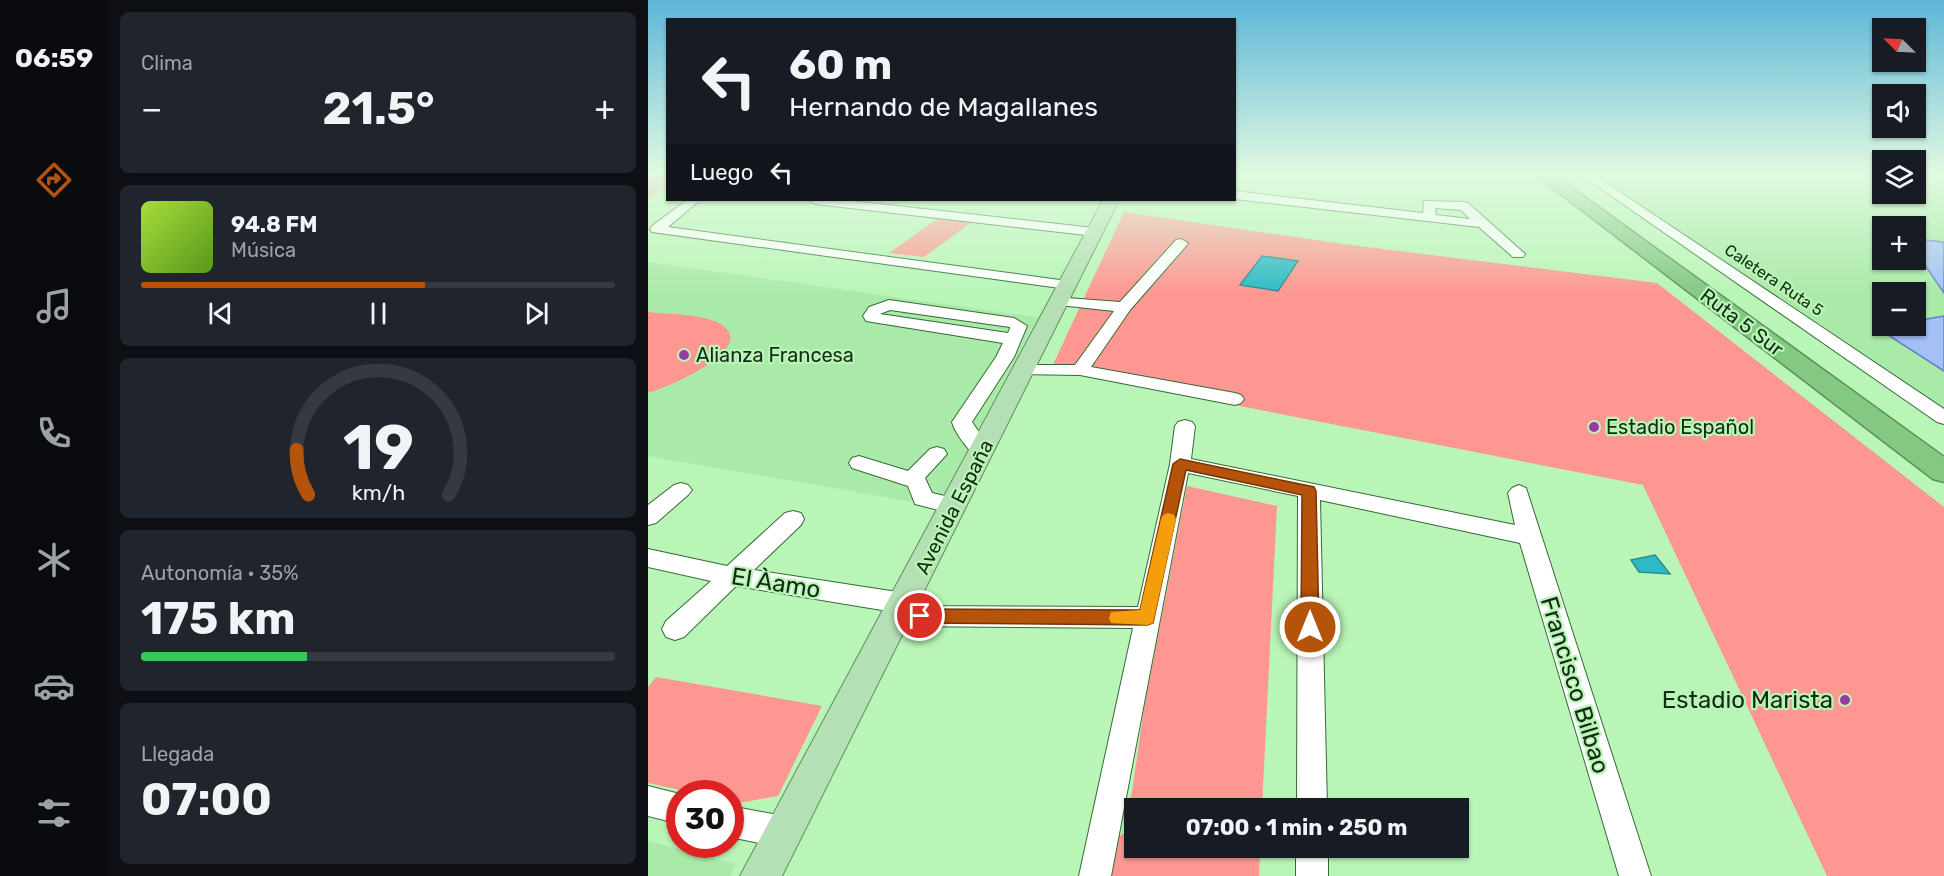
<!DOCTYPE html>
<html lang="es">
<head>
<meta charset="utf-8">
<style>
	:root { --surface:#171b24; --page:#20242c; --text:#f1f3f6; --muted:#9ea1a6; --line:#363941; --accent:#b45309 }
	body { margin:0; font-family:Rubik,sans-serif; background:var(--page); color:var(--text); height:100vh; display:flex; flex-direction:column; font-size:22px; white-space:nowrap }
	* { box-sizing:border-box; margin:0 }
	p { font-size:20px; color:var(--muted) }
	.icon { flex:none; width:33px; height:33px; fill:none; stroke:currentColor; stroke-width:2; stroke-linecap:round; stroke-linejoin:round }
	.map { position:relative; flex:1; overflow:hidden }
	.drawer { display:flex; flex-direction:column; gap:12px; padding:12px; background:#0d0f14; width:540px }
	.drawer>* { flex:none }
	.top-card { position:absolute; left:18px; top:18px; width:570px; height:183px; border-radius:0px; box-shadow:0 2px 4px #0004; background:#171b24; color:var(--text); overflow:hidden }
	.needle { width:39px; rotate:294deg }
	.tools { position:absolute; left:1224px; top:18px; display:grid; gap:12px }
	.tools a { display:grid; place-items:center; width:54px; height:54px; border-radius:0px; background:var(--surface); box-shadow:0 2px 4px #0004; font-size:30px }
	.speed { position:absolute; left:18px; top:780px; display:flex; gap:12px; font-size:30px; font-weight:700; text-align:center }
	.speed>* { display:grid; place-content:center; width:78px; height:78px; border-radius:50%; background:var(--surface); box-shadow:0 2px 4px #0004; line-height:1 }
	.speed .limit { border:9px solid #d22; background:#fff; color:#111 }
	.pin { position:absolute; display:grid; place-items:center; width:51px; height:51px; color:#fff; margin:-26px; border:3px solid #fff; border-radius:50%; box-shadow:0 2px 6px #0007 }
	.me { position:absolute; width:66px; margin:-33px; rotate:0deg; stroke-linejoin:round; filter:drop-shadow(0 0 4px #0008) }
	.turn { display:flex; align-items:center; gap:21px; height:126px; padding:0 24px; font-size:27px }
	.turn .icon { width:78px; height:78px; stroke-width:2.5 }
	.turn b { display:block; font-size:42px; line-height:51px }
	.then { display:flex; align-items:center; height:57px; padding:0 24px; background:#0003; gap:12px; font-size:22px }
	.big { font-size:45px; font-weight:700; line-height:1.1 }
	.drawer .card { flex:1; display:flex; flex-direction:column; justify-content:center; gap:9px; min-width:0; padding:0 21px; border-radius:9px; background:var(--page) }
	.drawer .dial { align-items:center; gap:0 }
	.dial svg { height:156px; overflow:visible; fill:none; stroke:var(--line); stroke-width:7; stroke-linecap:round; text-anchor:middle }
	.dial text { fill:var(--text); stroke:none }
	.song { display:flex; align-items:center; gap:18px }
	.cover { width:72px; height:72px; border-radius:9px; background:linear-gradient(135deg,hsl(80 70% 55%),hsl(90 70% 35%)) }
	.played { height:6px; border-radius:3px; background:linear-gradient(90deg,var(--accent) 60%,var(--line) 60%) }
	.keys { display:flex; justify-content:space-around; direction:ltr }
	.heat { display:flex; justify-content:space-between; align-items:center; font-size:33px; direction:ltr }
	.charge { height:9px; border-radius:4px; background:linear-gradient(90deg,#34c759 35%,var(--line) 0) }
	.trip { position:absolute; left:476px; top:798px; width:345px; height:60px; border-radius:0px; background:var(--surface); box-shadow:0 2px 4px #0004; font-weight:700; line-height:60px; text-align:center }
	main { display:flex; flex:1; min-height:0 }
	.tabs { display:flex; flex-direction:column; width:108px; justify-content:space-around; align-items:center; background:#090b0e; color:var(--muted) }
	.tabs .icon { width:42px; height:42px }
	.tabs .active { color:var(--accent) }
	.tabs b { font-size:27px; color:var(--text) }
	.map>svg:first-child { display:block }
	.built { fill:#aaeaa8; fill-rule:evenodd }
	.green { fill:#fe9791 }
	.water { fill:#2dbac6; stroke:#258f90; stroke-width:1.5 }
	.building { fill:#a5c0f6; stroke:#6584c3; stroke-width:1.5 }
	.lines { fill:none; stroke-linecap:round; stroke-linejoin:round }
	.minor-casing { stroke:#356b35; stroke-width:2 }
	.major-casing { stroke:#5c915b; stroke-width:2 }
	.highway-casing { stroke:#5c915b; stroke-width:3 }
	.minor { fill:#fff; fill-rule:evenodd }
	.major { fill:#b5dfb4; fill-rule:evenodd }
	.highway { fill:#83c982; fill-rule:evenodd }
	.route { fill:#b45309; stroke:#753606; stroke-width:1.5 }
	.slow { fill:#f59e0b }
	.poi-dot { fill:#993aa3; stroke:#b9f5b7; stroke-width:2 }
	.labels { text-anchor:middle; dominant-baseline:central; stroke-width:4.5; stroke-linejoin:round; paint-order:stroke }
	.far-street-label { font-size:16px; fill:#132a13; stroke:#b9f5b7 }
	.street-label { font-size:20px; fill:#132a13; stroke:#b9f5b7 }
	.poi-label { font-size:20px; fill:#132a13; stroke:#b9f5b7; text-anchor:start }
	.near-street-label { font-size:24px; fill:#132a13; stroke:#b9f5b7 }
	.near-poi-label { font-size:24px; fill:#132a13; stroke:#b9f5b7; text-anchor:end }
</style>
</head>
<body>
<main>
<nav class="tabs">
<b>06:59</b>
<svg class="icon active" aria-label="directions" viewBox="0 0 24 24"><path d="M12 3l9 9-9 9-9-9zM9 14v-3h6M13 9l2 2-2 2"/></svg>
<svg class="icon" aria-label="music" viewBox="0 0 24 24"><path d="M9 18V5l10-2v13"/><circle cx="6" cy="18" r="3"/><circle cx="16" cy="16" r="3"/></svg>
<svg class="icon" aria-label="phone" viewBox="0 0 24 24"><path d="M5 4h4l2 5-3 2q2 4 5 5l2-3 5 2v4C11 20 4 13 5 4z"/></svg>
<svg class="icon" aria-label="climate" viewBox="0 0 24 24"><path d="M12 3v18M4 7l16 10M4 17L20 7"/></svg>
<svg class="icon" aria-label="car" viewBox="0 0 24 24"><path d="M5 17H2v-5l4-1 3-4h7l3 4 3 1v5h-3M9 17h6M6 11h13"/><circle cx="7" cy="17" r="2"/><circle cx="17" cy="17" r="2"/></svg>
<svg class="icon" aria-label="filters" viewBox="0 0 24 24"><path d="M4 7h16M4 17h16"/><circle cx="9" cy="7" r="2"/><circle cx="15" cy="17" r="2"/></svg>
</nav>
<section class="drawer">
<div class="card"><p>Clima</p>
<div class="heat"><a>−</a><b class="big">21.5°</b><a>+</a></div>
</div>
<div class="card">
<div class="song"><i class="cover"></i><div><b>94.8 FM</b><p>Música</p></div></div>
<div class="played"></div>
<div class="keys"><svg class="icon" aria-label="previous" viewBox="0 0 24 24"><path d="M18 5L8 12l10 7zM5 5v14"/></svg><svg class="icon" aria-label="pause" viewBox="0 0 24 24"><path d="M8 5v14M16 5v14"/></svg><svg class="icon" aria-label="next" viewBox="0 0 24 24"><path d="M6 5l10 7-10 7zM19 5v14"/></svg></div>
</div>
<div class="card dial"><svg viewBox="0 0 100 80">
<path d="M14 69A42 42 0 1 1 86 69"/>
<path d="M14 69A42 42 0 0 1 8 46" stroke="#b45309"/>
<text x="50" y="56" font-size="32" font-weight="700">19</text>
<text x="50" y="72" font-size="11">km/h</text>
</svg></div>
<div class="card"><p>Autonomía · 35%</p><b class="big">175 km</b><div class="charge"></div></div>
<div class="card"><p>Llegada</p><b class="big">07:00</b></div>
</section>
<div class="map">
<svg width="1296" height="876" viewBox="0 0 1296 876">
	<rect width="100%" height="100%" fill="#b9f5b7"/>
	<g class="built">
		<path d="M943 172H1152L1234 178V194H1268V183L1296 190V409ZM1234 226H1268V260H1234ZM1234 292H1268V326H1234Z"/>
		<path d="M0 262 394 318 289 506 0 456Z"/>
		<path d="M0 841 88 864 82 876H0Z"/>
	</g>
	<g class="green">
		<path d="M0 172H20L19 187 0 200Z"/>
		<path d="M476 212 695 244 1009 283 1296 507V876H1179L995 485 403 369Z"/>
		<path d="M292 217 325 221 276 257 241 253Z"/>
		<path d="M0 312C19 314 59 314 74 325 111 350 15 389 0 393Z"/>
		<path d="M539 486 629 506 614 808H486V848H612L611 876H454L461 840 478 833 497 702Z"/>
		<path d="M8 677 174 706 130 796 91 803 83 802 82 794 46 793 0 783V687Z"/>
	</g>
	<g class="water">
		<path d="M614 256 650 261 630 291 592 285Z"/>
		<path d="M1007 555 1022 574 991 572 983 560Z"/>
	</g>
	<g class="building">
		<path d="M1268 239 1296 242V293L1268 252Z"/>
		<path d="M1296 316V371L1226 326H1268V321Z"/>
	</g>
	<g class="lines">
		<defs>
			<g id="minor">
				<path d="M929 172H942L1296 409V424L1289 422Z"/>
				<path d="M586 191 775 213 776 201 816 202 820 203 877 254 875 257H865L831 227 586 199ZM787 208 813 210 822 219 788 215Z"/>
				<path d="M39 200H52L20 227 419 281 426 285 419 289 4 232 2 229 4 226Z"/>
				<path d="M161 200H195L446 228 453 232 446 236 167 204Z"/>
				<path d="M533 239 540 243 538 246 482 310 443 367 587 393 593 395 596 399 593 403 587 405 432 375 370 374 367 370 370 366 376 365H427L466 311 411 305 406 303 403 300 406 297 472 302 528 240Z"/>
				<path d="M241 300 366 318 379 326 366 357 324 422 344 451 341 456C336 457 331 458 327 455 319 449 306 431 304 422L348 357 355 343 218 321 215 316 221 307ZM242 310 362 327V328L360 333 232 314Z"/>
				<path d="M537 420 544 422 547 426 543 459 867 525 860 493 864 488 871 485 878 488 1003 876H971L872 543 672 500 679 808H649L650 496 540 473 463 876H431L485 628 250 626 241 623 238 616 240 611 88 586 36 637 27 640 18 637 14 629 18 621 63 581 0 567V549L79 566 137 513 145 511 153 513 156 519 153 525 106 570 256 593 265 596 268 603 267 606 490 607 522 464 527 426 530 422Z"/>
				<path d="M289 447 296 449 299 454 277 478 284 493 314 500 317 506 314 512 306 514 267 504 260 486 204 468 201 463 204 458 211 456 260 471 282 449Z"/>
				<path d="M33 483 40 485 44 490 40 495 8 523 0 525V505L26 485Z"/>
				<path d="M0 786 32 794V824L0 816Z"/>
				<path d="M82 806 135 816 146 821 151 832 146 843 135 848 82 837Z"/>
				<rect x="648" y="848" width="32" height="28"/>
			</g>
			<path id="major" d="M455 200H471L134 876H92Z"/>
			<path id="highway" d="M884 172H902L1296 457V482L1285 479Z"/>
		</defs>
		<use href="#minor" class="minor-casing"/>
		<use href="#major" class="major-casing"/>
		<use href="#highway" class="highway-casing"/>
		<use href="#minor" class="minor"/>
		<use href="#major" class="major"/>
		<use href="#highway" class="highway"/>
	</g>
	<linearGradient id="sky" x2="0" y2="1"><stop stop-color="#5db6da"/><stop offset="0.59" stop-color="#e0fadf"/><stop offset="1" stop-color="#e0fadf" stop-opacity="0"/></linearGradient>
	<rect width="1296" height="294" fill="url(#sky)"/>
	<path class="route" d="M532 459 666 487 668 491 671 627 668 632 662 635 656 632 653 627 654 495 538 470 505 623 499 625 272 623 266 621 264 616 266 611 272 609 492 610 525 464Z"/>
	<path class="slow" d="M520 513 526 515 528 519 505 623 499 625 463 623 461 618 463 612 492 610 513 519 515 515Z"/>
	<g class="poi-dot">
		<circle cx="36" cy="355" r="6"/>
		<circle cx="946" cy="427" r="6"/>
		<circle cx="1197" cy="700" r="6"/>
	</g>
	<g class="labels">
		<g class="far-street-label">
			<text transform="translate(1126 280) rotate(34)">Caletera Ruta 5</text>
		</g>
		<g class="street-label">
			<text transform="translate(1094 322) rotate(37)">Ruta 5 Sur</text>
			<text transform="translate(306 507) rotate(-63)">Avenida España</text>
		</g>
		<g class="poi-label">
			<text x="48" y="355">Alianza Francesa</text>
			<text x="958" y="427">Estadio Español</text>
		</g>
		<g class="near-street-label">
			<text transform="translate(128 583) rotate(9)">El Àamo</text>
			<text transform="translate(927 685) rotate(73)">Francisco Bilbao</text>
		</g>
		<g class="near-poi-label">
			<text x="1185" y="700">Estadio Marista</text>
		</g>
	</g>
</svg>
<div class="tools">
<a><svg class="needle" viewBox="-14 -14 28 28"><path d="M0-13l5 13h-10z" fill="#e53935"/><path d="M0 13l5-13h-10z" fill="#9ea1a6"/></svg></a>
<a><svg class="icon" aria-label="sound" viewBox="0 0 24 24"><path d="M4 9h4l5-4v14l-5-4H4zM17 9q2 3 0 6"/></svg></a>
<a><svg class="icon" aria-label="layers" viewBox="0 0 24 24"><path d="M12 4l9 5-9 5-9-5zM3 14l9 5 9-5"/></svg></a>
<a>+</a>
<a>−</a>
</div>
<div class="speed"><div class="limit">30</div></div>
<div class="pin" style="left:272px;top:616px;background:#d93025"><svg class="icon" aria-label="arrive" viewBox="0 0 24 24"><path d="M6 21V4h12l-3 4 3 4H6"/></svg></div>
<svg class="me" style="left:662px;top:627px" viewBox="-20 -20 40 40"><circle r="17" fill="#b45309" stroke="#fff" stroke-width="3"/><path d="M0-11L8 9 0 5-8 9z" fill="#fff"/></svg>
<div class="trip">07:00 · 1 min · 250 m</div>
<div class="top-card">
<div class="turn"><svg class="icon" aria-label="left" viewBox="0 0 24 24"><path d="M17 20v-9H6M10 6l-5 5 5 5"/></svg><div><b>60 m</b>Hernando de Magallanes</div></div>
<div class="then">Luego<svg class="icon" aria-label="left" viewBox="0 0 24 24"><path d="M17 20v-9H6M10 6l-5 5 5 5"/></svg></div>
</div>
</div>
</main>
</body>
</html>
